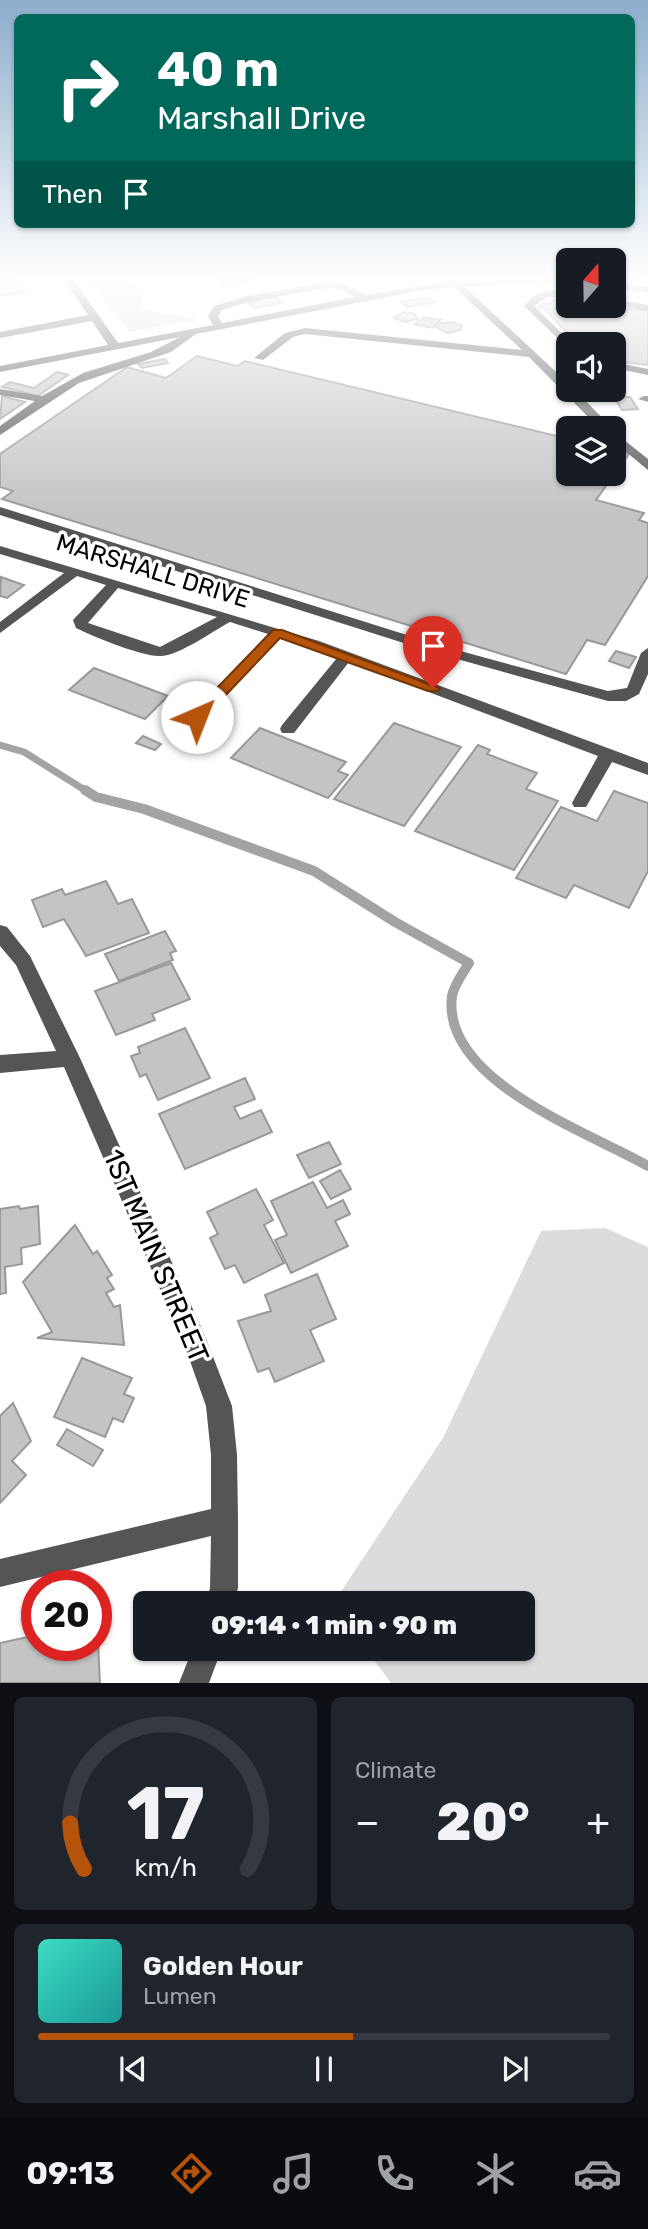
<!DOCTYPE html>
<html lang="en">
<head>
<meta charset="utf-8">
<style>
	:root { --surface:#171b24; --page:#20242c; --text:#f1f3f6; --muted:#9ea1a6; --line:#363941; --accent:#b45309 }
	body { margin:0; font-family:Rubik,sans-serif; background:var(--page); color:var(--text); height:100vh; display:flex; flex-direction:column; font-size:26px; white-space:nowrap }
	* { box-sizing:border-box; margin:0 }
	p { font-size:23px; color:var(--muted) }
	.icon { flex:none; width:38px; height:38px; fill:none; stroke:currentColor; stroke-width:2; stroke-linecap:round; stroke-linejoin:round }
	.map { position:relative; height:1683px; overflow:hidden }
	.details { display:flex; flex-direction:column; gap:14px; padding:14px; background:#0d0f14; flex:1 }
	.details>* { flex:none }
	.banner { position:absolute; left:14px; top:14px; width:621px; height:214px; border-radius:10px; box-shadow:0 2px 5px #0004; background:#00695c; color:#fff; overflow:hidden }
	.needle { width:46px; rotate:20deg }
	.controls { position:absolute; left:556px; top:248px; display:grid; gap:14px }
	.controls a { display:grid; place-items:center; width:70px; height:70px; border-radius:10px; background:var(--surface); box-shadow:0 2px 5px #0004; font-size:35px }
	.speed { position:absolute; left:21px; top:1570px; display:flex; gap:14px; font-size:35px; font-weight:700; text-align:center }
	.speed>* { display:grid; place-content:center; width:91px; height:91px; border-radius:50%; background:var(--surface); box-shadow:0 2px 5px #0004; line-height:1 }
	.speed .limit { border:10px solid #d22; background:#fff; color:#111 }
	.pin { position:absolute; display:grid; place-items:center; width:60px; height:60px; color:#fff; margin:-72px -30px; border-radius:50% 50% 50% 0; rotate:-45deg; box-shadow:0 0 7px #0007 }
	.pin .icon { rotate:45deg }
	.me { position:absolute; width:77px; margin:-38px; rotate:44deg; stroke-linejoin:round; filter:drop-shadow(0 0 5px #0008) }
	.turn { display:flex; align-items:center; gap:24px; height:147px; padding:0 28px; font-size:32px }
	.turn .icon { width:91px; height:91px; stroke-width:2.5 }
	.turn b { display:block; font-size:49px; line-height:60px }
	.then { display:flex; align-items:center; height:66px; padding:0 28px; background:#0003; gap:14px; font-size:26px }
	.big { font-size:52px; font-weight:800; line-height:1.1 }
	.details .widget { flex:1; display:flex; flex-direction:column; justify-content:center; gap:10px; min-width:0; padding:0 24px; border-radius:10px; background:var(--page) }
	.details .dial { align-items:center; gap:0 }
	.dial svg { height:182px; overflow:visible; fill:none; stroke:var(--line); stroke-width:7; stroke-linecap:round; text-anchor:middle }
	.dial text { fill:var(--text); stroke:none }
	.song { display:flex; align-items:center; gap:21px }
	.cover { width:84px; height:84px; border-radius:10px; background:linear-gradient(135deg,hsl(170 70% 55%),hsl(180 70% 35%)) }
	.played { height:7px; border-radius:4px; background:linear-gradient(90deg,var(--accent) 55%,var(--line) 55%) }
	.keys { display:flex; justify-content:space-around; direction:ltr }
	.heat { display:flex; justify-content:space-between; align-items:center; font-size:38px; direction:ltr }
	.details .tiles { flex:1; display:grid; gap:14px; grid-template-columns:1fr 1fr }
	.widget:last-child { grid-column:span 2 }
	.trip { position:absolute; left:133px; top:1591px; width:402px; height:70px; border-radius:10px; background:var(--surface); box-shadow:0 2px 5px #0004; font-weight:800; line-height:70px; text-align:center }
	.tabs { display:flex; height:112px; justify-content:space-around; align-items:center; background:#090b0e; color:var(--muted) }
	.tabs .icon { width:49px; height:49px }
	.tabs .current { color:var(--accent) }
	.tabs b { font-size:32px; color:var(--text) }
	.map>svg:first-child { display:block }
	.green { fill:#dcdcdc }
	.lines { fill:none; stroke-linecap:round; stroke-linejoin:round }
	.stream-far1 { stroke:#a3a3a3; stroke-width:7 }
	.stream { stroke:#a3a3a3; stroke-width:10 }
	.building { fill:#c4c4c4; stroke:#999; stroke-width:2 }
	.minor { fill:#555; fill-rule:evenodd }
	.route { fill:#b45309; stroke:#753606; stroke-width:2 }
	.labels { text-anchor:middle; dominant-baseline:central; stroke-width:7; stroke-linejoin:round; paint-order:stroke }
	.street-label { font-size:24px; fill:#000; stroke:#fff }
	.near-street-label { font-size:28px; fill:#000; stroke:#fff }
</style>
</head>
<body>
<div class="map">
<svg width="648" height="1683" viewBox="0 0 648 1683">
	<rect width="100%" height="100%" fill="#fff"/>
	<g class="green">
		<path d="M88 279H123L145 291 141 310 199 319 129 332Z"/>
		<path d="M605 1228 648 1247V1683H391L366 1649 523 1648V1603L334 1602 443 1438 541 1231Z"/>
	</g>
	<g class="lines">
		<path class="stream-far1" d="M0 745 24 752 88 792"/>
		<path class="stream" d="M85 790 96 797 144 809 314 871 395 922 469 963C463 973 454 985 452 996 441 1081 589 1132 648 1166"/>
	</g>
	<g class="building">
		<path d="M0 279H19L28 291 0 296Z"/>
		<path d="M209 279H260L224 286 218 280Z"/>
		<path d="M557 296 569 298V306L648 310V365L614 361V345H578L544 308 539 307 543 303 549 304Z"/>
		<path d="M274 297 281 303 254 308 248 302Z"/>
		<path d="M428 297 435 302 408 307 401 302Z"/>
		<path d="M405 312 415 314 417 319 405 322 394 318Z"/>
		<path d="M424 317 441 320 432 328 415 324Z"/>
		<path d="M453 322 462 326 461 330 447 333 436 327 441 323Z"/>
		<path d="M197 356 237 366 245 361 569 439V474H614V450L629 454 596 500 644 513 639 520 648 523V576L605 645 587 640 566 674 2 499 13 491 0 487V454L127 367 166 378Z"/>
		<path d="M165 359 168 363 142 368 138 364Z"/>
		<path d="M57 372 68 375 38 396 2 387 10 382 34 388Z"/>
		<path d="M2 396 25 402 0 419Z"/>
		<path d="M614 397H630L638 409 622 410Z"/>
		<path d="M1 577 24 585 7 598 0 596Z"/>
		<path d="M616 651 636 657 629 668 609 661Z"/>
		<path d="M94 668 168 696 145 719 69 690Z"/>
		<path d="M394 723 461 747 404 826 334 799Z"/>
		<path d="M260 728 346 762 338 771 348 775 328 798 231 758Z"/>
		<path d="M143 736 161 744 155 750 136 743Z"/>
		<path d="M478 745 490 750 487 754 537 773 526 789 558 801 514 870 415 831Z"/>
		<path d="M614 791 648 803V871L629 908 574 885 566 898 516 878 561 807 597 821Z"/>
		<path d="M106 881 118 904 132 899 149 933 86 956 64 919 43 927 32 900 62 889 65 895Z"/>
		<path d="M165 931 176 951 170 953 173 960 119 981 105 954Z"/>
		<path d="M171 963 190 999 152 1014 155 1020 116 1035 95 991Z"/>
		<path d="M185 1028 210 1078 158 1100 146 1074 140 1077 131 1056 140 1053 138 1047Z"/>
		<path d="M245 1078 255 1099 234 1107 240 1119 261 1110 272 1132 185 1169 159 1114Z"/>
		<path d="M329 1142 341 1164 309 1178 297 1155Z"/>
		<path d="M340 1170 351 1189 331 1199 320 1181Z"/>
		<path d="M313 1182 327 1208 343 1200 350 1214 335 1221 348 1246 291 1273 275 1240 287 1235 271 1201Z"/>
		<path d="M256 1189 273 1220 264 1225 284 1263 244 1283 235 1265 225 1269 210 1238 218 1234 207 1212Z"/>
		<path d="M19 1206 20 1209 38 1206 40 1244 21 1248 22 1264 5 1267 6 1293 0 1294V1209Z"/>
		<path d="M75 1225 93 1254 97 1251 112 1275 107 1278 114 1289 106 1293 114 1307 120 1305 124 1345 37 1338 52 1332 23 1282Z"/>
		<path d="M317 1274 336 1319 310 1330 324 1361 275 1382 269 1368 258 1372 238 1321 271 1311 265 1295Z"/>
		<path d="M82 1358 132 1378 124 1394 134 1398 123 1422 113 1418 105 1437 54 1417Z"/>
		<path d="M13 1403 31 1441 12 1461 26 1475 0 1503V1416Z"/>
		<path d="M67 1429 103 1450 93 1466 57 1445Z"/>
		<path d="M97 1624 100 1683H0V1643L37 1635V1645H96Z"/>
	</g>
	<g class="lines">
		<g class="minor">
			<path d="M63 279H73L118 343 213 325 208 316 214 306 247 296 327 282 345 284 366 295 455 280 569 279V284L511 283 465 287 569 384V390H575L613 429H600L529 357 305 334 293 337 263 360 254 358 285 333 305 328 522 350 454 287 424 290 196 334 171 352 79 383 0 435V426L35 401 0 395V389L42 396 83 373 151 352 180 337 0 372V366L108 345 92 321 0 338V332L88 315ZM327 288 340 289 355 297 222 323 218 316 222 310 249 302Z"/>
			<path d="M614 282 648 287V293L614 288Z"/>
			<path d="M546 291H569V297H547L534 306 573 344 569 345V349L524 306 533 296Z"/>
			<path d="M614 299 648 305V311L614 305Z"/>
			<path d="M614 362 648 369V375L614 368Z"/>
			<path d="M644 396H648V402L638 399Z"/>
			<path d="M614 432 648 459V470L614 442Z"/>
			<path d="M0 507 442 646 608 691 627 688 641 653 648 648V674L639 694 626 701H608L432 652 0 515Z"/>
			<path d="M0 546 319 641 648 763V775L612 762 586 807H574L572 803 598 756 349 662 294 733H282L280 729 282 725 337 658 280 638 187 738H175L173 734 175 730 268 634 230 622C213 631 179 656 160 656 143 657 92 636 76 628L73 620 106 585 77 576 0 633V622L64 573 0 554ZM118 588 206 614 217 617 160 647 88 623Z"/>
			<path d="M0 925 7 927 30 956 80 1058 205 1336 232 1406 237 1455 238 1519V1588L234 1603H206L210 1588 211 1536 0 1587V1559L211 1509V1455L206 1406 185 1347 64 1067 0 1073V1055L56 1051 16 965 0 946Z"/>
			<path d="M193 1648H222L209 1683H179Z"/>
		</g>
	</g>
	<linearGradient id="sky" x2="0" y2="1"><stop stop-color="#8cadcc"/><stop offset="0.54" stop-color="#fff"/><stop offset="1" stop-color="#fff" stop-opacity="0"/></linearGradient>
	<rect width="648" height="515" fill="url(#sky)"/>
	<path class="route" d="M273 630H282L440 688 438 691H428L280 638 202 720H192V714Z"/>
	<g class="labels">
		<g class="street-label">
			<text transform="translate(153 571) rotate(17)">MARSHALL DRIVE</text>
		</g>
		<g class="near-street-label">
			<text transform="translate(156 1256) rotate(67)">1ST MAIN STREET</text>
		</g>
	</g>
</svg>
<div class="controls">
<a><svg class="needle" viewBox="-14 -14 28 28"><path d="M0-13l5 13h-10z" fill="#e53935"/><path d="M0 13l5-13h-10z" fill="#9ea1a6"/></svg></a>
<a><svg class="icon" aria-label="sound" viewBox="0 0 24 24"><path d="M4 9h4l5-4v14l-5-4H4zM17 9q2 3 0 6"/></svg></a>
<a><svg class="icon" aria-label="layers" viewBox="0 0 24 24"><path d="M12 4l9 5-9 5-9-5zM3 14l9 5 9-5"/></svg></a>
</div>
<div class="speed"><div class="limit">20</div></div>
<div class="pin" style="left:433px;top:688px;background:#d93025"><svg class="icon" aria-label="arrive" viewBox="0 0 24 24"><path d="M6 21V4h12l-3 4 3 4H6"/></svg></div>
<svg class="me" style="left:197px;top:717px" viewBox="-20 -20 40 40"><circle r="19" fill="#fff"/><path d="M0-13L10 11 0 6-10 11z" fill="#b45309"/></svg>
<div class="trip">09:14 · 1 min · 90 m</div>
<div class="banner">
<div class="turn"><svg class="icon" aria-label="right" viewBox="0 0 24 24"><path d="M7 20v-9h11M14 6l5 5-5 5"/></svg><div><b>40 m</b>Marshall Drive</div></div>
<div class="then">Then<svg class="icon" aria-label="arrive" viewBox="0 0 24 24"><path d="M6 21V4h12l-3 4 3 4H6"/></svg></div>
</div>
</div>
<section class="details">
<div class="tiles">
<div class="widget dial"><svg viewBox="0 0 100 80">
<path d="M14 69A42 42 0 1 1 86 69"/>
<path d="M14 69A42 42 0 0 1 8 49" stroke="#b45309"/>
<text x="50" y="56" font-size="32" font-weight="700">17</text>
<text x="50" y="72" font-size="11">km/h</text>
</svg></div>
<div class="widget"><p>Climate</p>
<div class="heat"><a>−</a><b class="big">20°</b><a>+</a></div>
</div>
<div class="widget">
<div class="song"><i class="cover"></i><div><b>Golden Hour</b><p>Lumen</p></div></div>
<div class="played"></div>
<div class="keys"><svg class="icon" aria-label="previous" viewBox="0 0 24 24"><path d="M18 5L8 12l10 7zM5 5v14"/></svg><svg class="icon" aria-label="pause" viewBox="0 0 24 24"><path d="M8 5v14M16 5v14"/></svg><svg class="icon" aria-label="next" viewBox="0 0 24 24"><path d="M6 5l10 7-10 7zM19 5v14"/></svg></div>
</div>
</div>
</section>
<nav class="tabs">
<b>09:13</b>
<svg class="icon current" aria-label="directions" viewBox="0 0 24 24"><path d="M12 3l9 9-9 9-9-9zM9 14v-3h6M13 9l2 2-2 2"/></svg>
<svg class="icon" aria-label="music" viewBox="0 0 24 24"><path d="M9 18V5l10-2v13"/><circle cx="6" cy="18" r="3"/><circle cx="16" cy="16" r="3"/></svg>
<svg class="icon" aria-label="phone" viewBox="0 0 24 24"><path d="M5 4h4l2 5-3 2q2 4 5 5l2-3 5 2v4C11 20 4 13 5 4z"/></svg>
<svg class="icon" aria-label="climate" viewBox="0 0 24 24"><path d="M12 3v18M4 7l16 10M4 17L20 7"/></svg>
<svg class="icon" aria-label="car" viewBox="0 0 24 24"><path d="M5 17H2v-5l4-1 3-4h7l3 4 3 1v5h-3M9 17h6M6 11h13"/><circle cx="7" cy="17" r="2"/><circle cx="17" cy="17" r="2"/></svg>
</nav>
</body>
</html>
